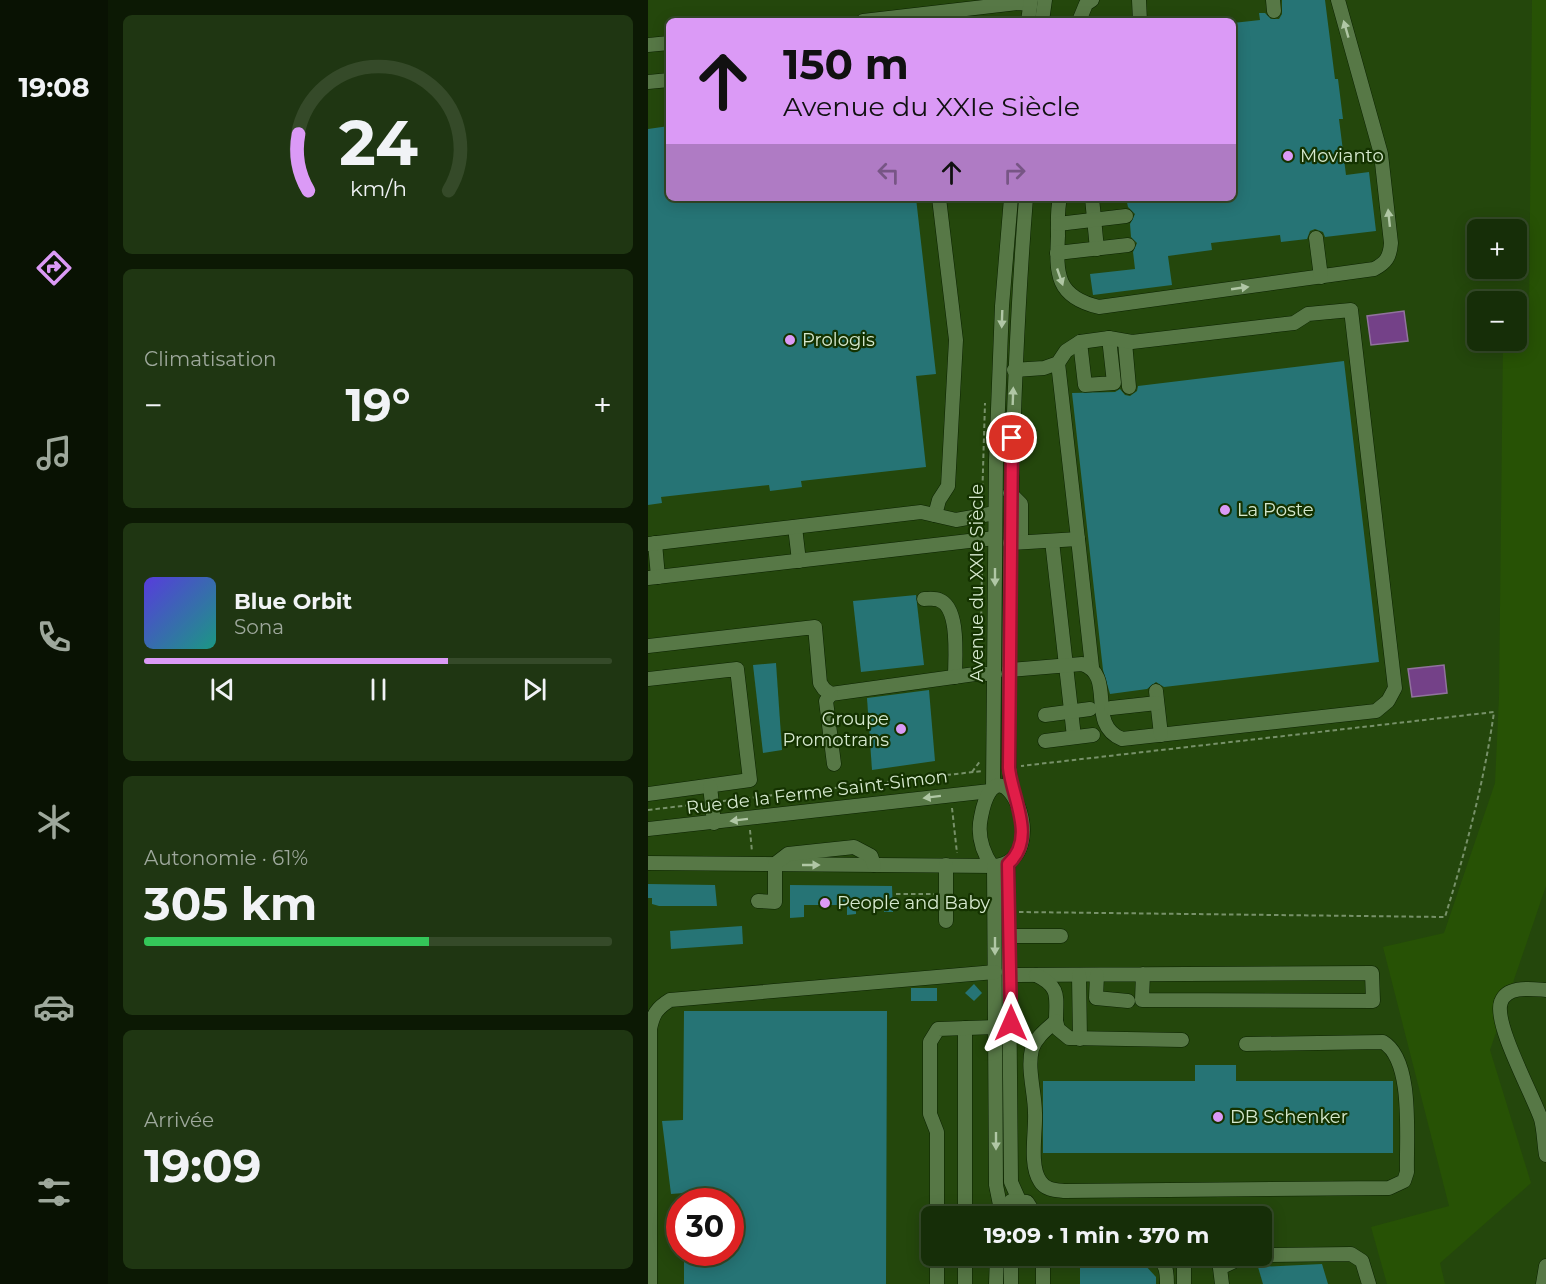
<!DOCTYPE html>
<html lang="fr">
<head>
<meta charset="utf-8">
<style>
	:root { --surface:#162e08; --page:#1f3612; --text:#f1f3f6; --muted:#9ea89c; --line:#354a29; --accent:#db9af6 }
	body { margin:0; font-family:Montserrat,sans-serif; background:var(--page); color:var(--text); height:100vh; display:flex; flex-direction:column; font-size:22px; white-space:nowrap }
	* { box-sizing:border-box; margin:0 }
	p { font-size:20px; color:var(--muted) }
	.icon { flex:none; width:33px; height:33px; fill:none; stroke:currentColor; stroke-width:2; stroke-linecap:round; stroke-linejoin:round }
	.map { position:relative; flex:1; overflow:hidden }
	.drawer { display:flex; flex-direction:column; gap:15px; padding:15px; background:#0c1904; width:540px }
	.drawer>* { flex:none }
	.banner { position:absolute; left:18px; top:18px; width:570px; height:183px; border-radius:9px; box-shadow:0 3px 15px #0003,0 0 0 2px var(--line); background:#db9af6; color:#111; overflow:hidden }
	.fabs { position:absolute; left:819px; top:219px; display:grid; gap:12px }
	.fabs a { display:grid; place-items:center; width:60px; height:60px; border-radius:9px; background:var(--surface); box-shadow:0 3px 15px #0003,0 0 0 2px var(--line); font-size:30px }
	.speed { position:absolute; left:18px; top:1188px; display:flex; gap:12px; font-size:30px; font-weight:700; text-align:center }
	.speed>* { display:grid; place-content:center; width:78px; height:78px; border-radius:50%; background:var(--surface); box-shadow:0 3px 15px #0003,0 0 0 2px var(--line); line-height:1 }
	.speed .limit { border:9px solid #d22; background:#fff; color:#111 }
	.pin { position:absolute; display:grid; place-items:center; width:51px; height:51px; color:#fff; margin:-26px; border:3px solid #fff; border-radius:50%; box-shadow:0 2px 6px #0007 }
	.me { position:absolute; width:66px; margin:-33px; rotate:0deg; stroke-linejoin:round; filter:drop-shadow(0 0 4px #0008) }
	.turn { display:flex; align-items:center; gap:21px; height:126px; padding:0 18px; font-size:27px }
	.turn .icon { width:78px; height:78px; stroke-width:2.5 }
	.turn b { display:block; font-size:42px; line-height:51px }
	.lanes { display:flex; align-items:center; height:57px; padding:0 18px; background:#0003; justify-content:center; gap:30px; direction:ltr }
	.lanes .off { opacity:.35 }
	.big { font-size:45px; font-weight:700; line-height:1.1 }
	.drawer .tile { flex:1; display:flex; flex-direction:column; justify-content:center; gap:9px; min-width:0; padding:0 21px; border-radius:9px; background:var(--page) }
	.drawer .dial { align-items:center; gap:0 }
	.dial svg { height:156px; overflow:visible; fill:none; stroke:var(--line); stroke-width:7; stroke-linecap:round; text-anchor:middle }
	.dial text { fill:var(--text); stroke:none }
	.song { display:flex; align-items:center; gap:18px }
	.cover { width:72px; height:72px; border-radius:9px; background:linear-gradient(135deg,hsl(250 70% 55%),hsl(170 70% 35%)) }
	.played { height:6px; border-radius:3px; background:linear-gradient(90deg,var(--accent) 65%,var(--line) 65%) }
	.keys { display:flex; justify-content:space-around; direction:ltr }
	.heat { display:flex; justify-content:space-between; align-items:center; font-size:33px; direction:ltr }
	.charge { height:9px; border-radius:4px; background:linear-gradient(90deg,#34c759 61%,var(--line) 0) }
	.trip { position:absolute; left:273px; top:1206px; width:351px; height:60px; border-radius:9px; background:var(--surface); box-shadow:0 3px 15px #0003,0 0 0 2px var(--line); font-weight:700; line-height:60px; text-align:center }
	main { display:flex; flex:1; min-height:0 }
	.tabs { display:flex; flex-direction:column; width:108px; justify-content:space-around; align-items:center; background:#091203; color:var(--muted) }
	.tabs .icon { width:42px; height:42px }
	.tabs .current { color:var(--accent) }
	.tabs b { font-size:27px; color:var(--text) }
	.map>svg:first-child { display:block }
	.built { fill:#24470c; fill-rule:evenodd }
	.green { fill:#275205 }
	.water { fill:#744188; stroke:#91739d; stroke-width:1.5 }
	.building { fill:#267475 }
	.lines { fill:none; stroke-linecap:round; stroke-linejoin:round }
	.minor-casing { stroke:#0b2200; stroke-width:15 }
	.path { stroke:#779169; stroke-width:2; stroke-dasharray:4.5 3; stroke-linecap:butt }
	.minor { stroke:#577846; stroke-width:14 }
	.oneway { fill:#b0c7a5 }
	.route-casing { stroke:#92132f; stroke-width:15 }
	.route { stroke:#e11d48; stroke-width:10 }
	.poi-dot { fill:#db9af6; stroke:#143200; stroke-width:2 }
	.labels { text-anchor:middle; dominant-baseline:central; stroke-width:4.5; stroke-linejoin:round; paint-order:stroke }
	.poi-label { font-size:18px; fill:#d6e9ce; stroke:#143200; text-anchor:start }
	.street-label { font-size:18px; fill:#d6e9ce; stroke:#143200 }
</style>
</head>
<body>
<main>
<nav class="tabs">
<b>19:08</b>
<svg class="icon current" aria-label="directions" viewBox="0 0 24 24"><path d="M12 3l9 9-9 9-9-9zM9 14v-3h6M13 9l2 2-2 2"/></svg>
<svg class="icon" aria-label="music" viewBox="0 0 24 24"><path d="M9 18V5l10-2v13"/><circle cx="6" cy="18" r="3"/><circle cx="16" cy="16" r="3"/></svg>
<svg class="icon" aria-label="phone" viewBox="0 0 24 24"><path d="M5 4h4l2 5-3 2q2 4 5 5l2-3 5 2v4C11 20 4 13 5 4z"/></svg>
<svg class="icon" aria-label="climate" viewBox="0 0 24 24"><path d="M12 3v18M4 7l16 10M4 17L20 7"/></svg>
<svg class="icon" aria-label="car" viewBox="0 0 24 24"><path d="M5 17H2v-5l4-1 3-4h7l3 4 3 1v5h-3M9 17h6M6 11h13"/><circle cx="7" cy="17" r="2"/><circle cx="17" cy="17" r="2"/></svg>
<svg class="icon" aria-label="filters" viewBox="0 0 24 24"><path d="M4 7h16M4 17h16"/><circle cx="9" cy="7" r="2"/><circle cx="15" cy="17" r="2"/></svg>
</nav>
<section class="drawer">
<div class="tile dial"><svg viewBox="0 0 100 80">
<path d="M14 69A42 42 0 1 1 86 69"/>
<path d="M14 69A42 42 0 0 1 9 40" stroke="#db9af6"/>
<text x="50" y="56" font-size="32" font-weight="700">24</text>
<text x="50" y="72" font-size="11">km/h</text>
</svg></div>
<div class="tile"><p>Climatisation</p>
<div class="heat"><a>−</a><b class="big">19°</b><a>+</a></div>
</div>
<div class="tile">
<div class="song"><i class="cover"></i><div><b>Blue Orbit</b><p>Sona</p></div></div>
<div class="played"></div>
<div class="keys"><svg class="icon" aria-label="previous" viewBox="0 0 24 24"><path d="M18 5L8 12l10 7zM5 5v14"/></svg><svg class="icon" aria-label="pause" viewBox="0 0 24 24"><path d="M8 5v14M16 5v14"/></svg><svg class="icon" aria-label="next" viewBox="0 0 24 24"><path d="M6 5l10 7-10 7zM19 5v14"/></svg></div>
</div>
<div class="tile"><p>Autonomie · 61%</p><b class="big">305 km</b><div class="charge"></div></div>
<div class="tile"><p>Arrivée</p><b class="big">19:09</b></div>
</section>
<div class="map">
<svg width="898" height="1284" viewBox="0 0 898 1284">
	<rect width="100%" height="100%" fill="#1e3d0a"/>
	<path class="built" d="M0 0H898V1284H0ZM21 21H585V198H21ZM830 230H868V268H830ZM830 302H868V340H830ZM32 1202H82V1252H32ZM284 1216H614V1256H284Z"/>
	<path class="green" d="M884 0H898V886L842 1050 883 1183 792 1263 797 1284H739L723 1227 801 1206 735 947 796 933 847 783 851 697 855 341 868 340 869 321 881 320Z"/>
	<g class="water">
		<path d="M756 311 760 341 723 345 719 316Z"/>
		<path d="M796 665 799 693 764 697 760 669Z"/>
	</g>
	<g class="building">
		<path d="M634 0H677L687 79H690L695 119H691L698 175 721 172 728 231 677 237 675 232 667 229 662 231 659 239 633 242 632 235 563 243 564 250 520 256 524 285 445 295 442 274 487 269 485 252 489 243 483 237 482 224 487 214 480 207 478 198H585V23L612 20 611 13H617L623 19H631L634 14Z"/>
		<path d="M21 126V198H268L288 374 268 376 278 467 153 481 154 487 122 491 121 485 13 497 14 503 0 505V129Z"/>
		<path d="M696 361 731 662 516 687 508 682 499 689 462 694 455 670 424 393 467 392 472 389 477 395 482 396 489 391 490 386Z"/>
		<path d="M268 595 276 665 213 672 205 601Z"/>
		<path d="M128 663 134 750 115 753 105 665Z"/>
		<path d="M281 690 287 761 224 770 219 698Z"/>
		<path d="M0 884 67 885 69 906H11L4 904V898H0Z"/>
		<path d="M142 885 244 886 245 912H236L237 901H208V914L199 915V905H156V917L142 918Z"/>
		<path d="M94 926 95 944 23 949 22 931Z"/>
		<path d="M326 984 334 993 326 1001 317 993Z"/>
		<rect x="263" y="988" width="26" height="13"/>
		<path d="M36 1011H239L238 1284H36V1252H82V1202H36V1193L23 1194 14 1121 35 1120Z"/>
		<path d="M547 1065H588V1081H745V1153H395V1081H547Z"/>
		<path d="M432 1264H496L508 1277V1284H432Z"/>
		<path d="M674 1264 680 1284H615L610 1267Z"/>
	</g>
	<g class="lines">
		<defs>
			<g id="minor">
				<path d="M491 0 492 21"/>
				<path d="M625 0 626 11"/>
				<path d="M215 21 370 3 382 4"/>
				<path d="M380 21 383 0"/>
				<path d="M394 21 397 0"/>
				<path d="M431 21 438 4 444 0"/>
				<path d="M0 45 21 43"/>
				<path d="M0 82 21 80"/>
				<path d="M412 198C409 210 410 223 410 236 408 274 408 297 451 307L726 269C738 263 742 257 743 243L733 154 690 0"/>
				<path d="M444 198 449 249"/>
				<path d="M410 224 478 216"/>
				<path d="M668 238 673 277"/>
				<path d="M409 253 480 245"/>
				<path d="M432 342 437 385 466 383 461 338"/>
				<path d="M477 342 481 387"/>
				<path d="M362 493 373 504V542"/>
				<path d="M287 515 291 500 300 486 308 340 291 198"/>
				<path d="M147 527 151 561"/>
				<path d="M430 539 444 667"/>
				<path d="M404 541 426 737"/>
				<path d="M7 543 10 577"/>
				<path d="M362 543 430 539 410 363"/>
				<path d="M0 544 273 512 308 520 347 513"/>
				<path d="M0 578 347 538"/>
				<path d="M276 599C281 599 287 598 291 600 312 607 307 658 307 677"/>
				<path d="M0 646 167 627 172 683 176 689 183 694 327 674H347"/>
				<path d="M361 670 434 664C469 675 437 724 474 739L728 711 740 701 747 688 703 310 660 314 646 323 484 342 461 338 432 342 418 351 410 363 396 368 366 370"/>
				<path d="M0 679 89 669 102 780 0 794"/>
				<path d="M508 691 513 735"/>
				<path d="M183 694 178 701 186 764"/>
				<path d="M463 708 509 703"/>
				<path d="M397 715 442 709"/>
				<path d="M397 741 445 735"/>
				<path d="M62 786 66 823"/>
				<path d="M345 788 348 460 354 306 363 198"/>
				<path d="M364 791 361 768C361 578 363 388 378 198"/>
				<path d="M0 829 342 791"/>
				<path d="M0 863 346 866C410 861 350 726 333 817 329 835 334 851 344 866"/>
				<path d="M360 864 363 1182 371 1200"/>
				<path d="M298 865V921"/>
				<path d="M346 866 348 1185 353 1210"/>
				<path d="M110 901 127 902V864L140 854 206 847 223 856 226 865"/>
				<path d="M362 936H413"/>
				<path d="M362 975 724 973 725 1001 494 1000 495 974"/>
				<path d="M388 975C413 987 408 997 408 1021 399 1029 388 1037 384 1049 379 1069 387 1093 387 1113 388 1132 381 1165 392 1181 397 1190 408 1190 417 1191L741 1188 756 1181 759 1172C758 1139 766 1060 735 1042L598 1044"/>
				<path d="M431 975 432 1039"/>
				<path d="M449 975 448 998 480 1001"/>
				<path d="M898 990C884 989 859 985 853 1002 845 1023 885 1095 893 1119 896 1130 896 1143 898 1155"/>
				<path d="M408 1021 410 1029 421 1038 534 1040"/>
				<path d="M317 1028V1216"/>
				<path d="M363 1201 379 1202 388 1216"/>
				<path d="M289 1216V1132L282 1114V1042L290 1029 348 1027"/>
				<path d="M614 1255 703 1254 714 1261 721 1284"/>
				<path d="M289 1256V1284"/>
				<path d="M317 1256V1284"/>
				<path d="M505 1256C518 1262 519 1270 519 1284"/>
				<path d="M363 1259 395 1256"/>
				<path d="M2 1284V1029C5 1014 9 1008 22 1000L347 972"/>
				<path d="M348 1284 349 1256"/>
				<path d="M363 1284V1256"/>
				<path d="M395 1284V1256H415"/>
				<path d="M536 1284V1256"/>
				<path d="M574 1284 572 1268 597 1256"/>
				<path d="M895 1284 898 1266"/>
			</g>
		</defs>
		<use href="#minor" class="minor-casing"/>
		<g class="path">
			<path d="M334 503 337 403"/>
			<path d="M334 550V563"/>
			<path d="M333 631 334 568"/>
			<path d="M324 772 333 760"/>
			<path d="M75 801 334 771"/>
			<path d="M304 808 309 853"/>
			<path d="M0 810 51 804"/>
			<path d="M102 830 104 852"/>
			<path d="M248 894H286"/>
			<path d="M371 912 797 917C818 849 836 783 846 712L373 766"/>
		</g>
		<use href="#minor" class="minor"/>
	</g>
	<defs><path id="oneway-solid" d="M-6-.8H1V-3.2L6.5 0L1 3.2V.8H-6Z" transform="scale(1.5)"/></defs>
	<g class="oneway">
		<use href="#oneway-solid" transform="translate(698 29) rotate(-106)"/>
		<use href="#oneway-solid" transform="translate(741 218) rotate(-96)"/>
		<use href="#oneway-solid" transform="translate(412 277) rotate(71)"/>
		<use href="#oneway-solid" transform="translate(592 288) rotate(-8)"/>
		<use href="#oneway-solid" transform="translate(354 319) rotate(92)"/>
		<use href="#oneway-solid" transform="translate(365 396) rotate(-88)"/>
		<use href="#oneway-solid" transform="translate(347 577) rotate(90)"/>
		<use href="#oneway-solid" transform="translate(284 797) rotate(173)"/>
		<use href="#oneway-solid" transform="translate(91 820) rotate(173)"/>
		<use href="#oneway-solid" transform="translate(163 865)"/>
		<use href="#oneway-solid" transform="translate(347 946) rotate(90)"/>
		<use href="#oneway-solid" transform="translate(348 1141) rotate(90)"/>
	</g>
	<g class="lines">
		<defs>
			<path id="route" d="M363 1023 360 864C389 839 364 798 361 768L364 438"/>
		</defs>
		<use href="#route" class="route-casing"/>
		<use href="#route" class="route"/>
	</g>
	<g class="poi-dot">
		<circle cx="640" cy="156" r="6"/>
		<circle cx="142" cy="340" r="6"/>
		<circle cx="577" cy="510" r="6"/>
		<circle cx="253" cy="729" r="6"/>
		<circle cx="177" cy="903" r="6"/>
		<circle cx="570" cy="1117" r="6"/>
	</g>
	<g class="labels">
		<g class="poi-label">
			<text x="652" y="156">Movianto</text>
			<text x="154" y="340">Prologis</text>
			<text x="589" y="510">La Poste</text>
			<text x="241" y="719" text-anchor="end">Groupe<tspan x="241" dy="21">Promotrans</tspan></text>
			<text x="189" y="903">People and Baby</text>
			<text x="582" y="1117">DB Schenker</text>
		</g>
		<g class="street-label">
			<text transform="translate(329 583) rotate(-90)">Avenue du XXIe Siècle</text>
			<text transform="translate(169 792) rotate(-7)">Rue de la Ferme Saint-Simon</text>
		</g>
	</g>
</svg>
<div class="fabs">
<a>+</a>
<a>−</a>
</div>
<div class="speed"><div class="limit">30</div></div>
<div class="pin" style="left:364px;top:438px;background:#d93025"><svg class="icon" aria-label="arrive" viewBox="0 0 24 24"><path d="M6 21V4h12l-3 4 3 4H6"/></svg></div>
<svg class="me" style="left:363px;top:1023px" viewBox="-20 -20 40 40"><path d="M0-17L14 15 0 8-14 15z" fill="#e11d48" stroke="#fff" stroke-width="4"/></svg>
<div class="trip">19:09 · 1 min · 370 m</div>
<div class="banner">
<div class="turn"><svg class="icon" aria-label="ahead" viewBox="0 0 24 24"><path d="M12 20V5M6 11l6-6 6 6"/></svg><div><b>150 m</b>Avenue du XXIe Siècle</div></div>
<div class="lanes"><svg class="icon off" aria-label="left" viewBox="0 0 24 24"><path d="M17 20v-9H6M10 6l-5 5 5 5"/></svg><svg class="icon" aria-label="ahead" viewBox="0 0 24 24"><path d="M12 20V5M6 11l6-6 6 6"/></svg><svg class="icon off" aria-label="right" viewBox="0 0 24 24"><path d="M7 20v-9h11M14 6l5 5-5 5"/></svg></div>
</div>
</div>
</main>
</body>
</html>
